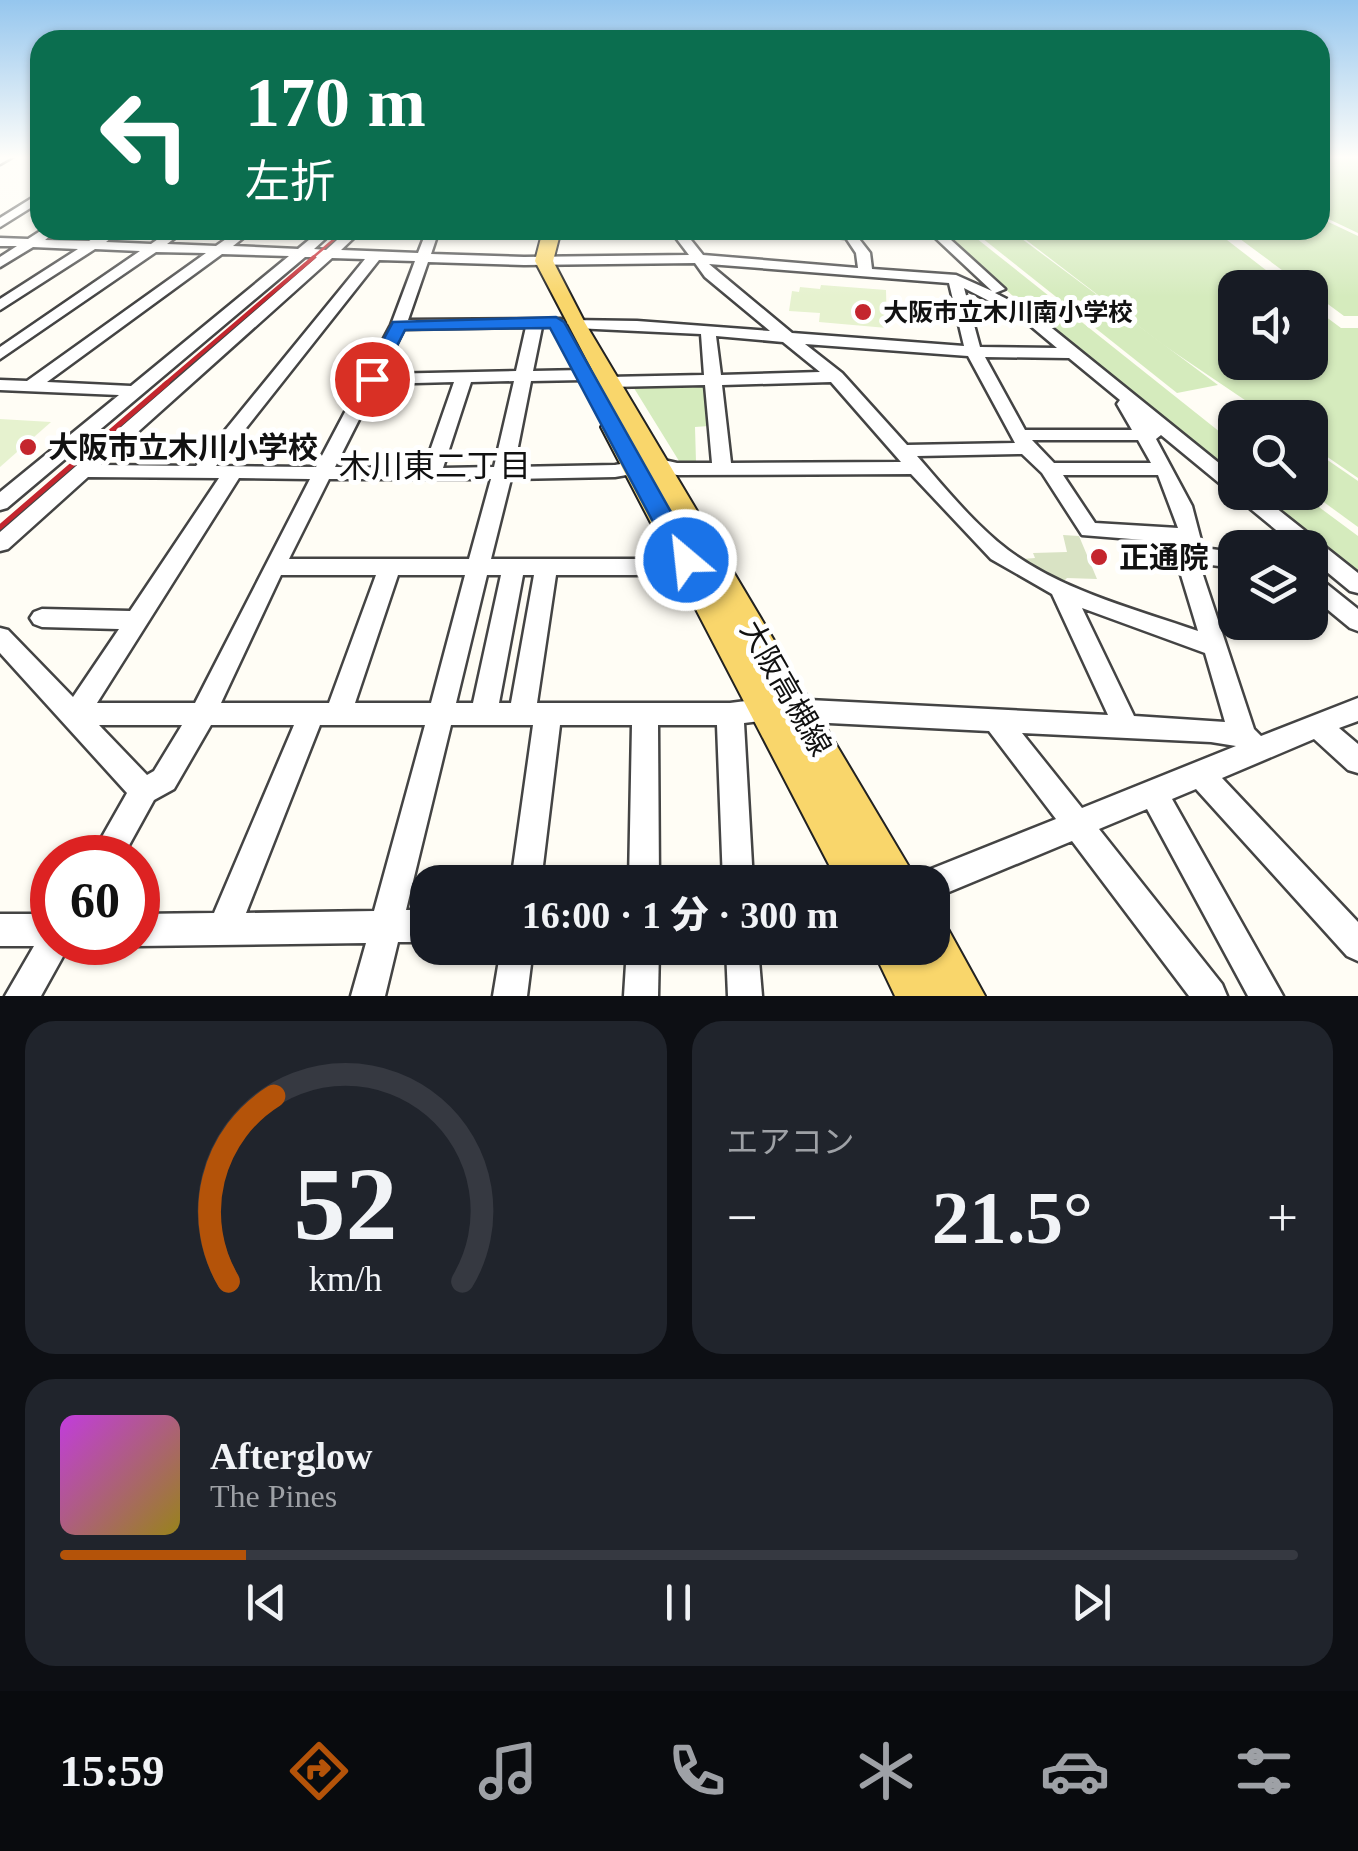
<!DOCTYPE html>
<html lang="ja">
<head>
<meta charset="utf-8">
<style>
	:root { --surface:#171b24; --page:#20242c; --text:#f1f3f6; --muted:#9ea1a6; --line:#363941; --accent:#b45309 }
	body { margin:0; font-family:"Times New Roman","Noto Sans JP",serif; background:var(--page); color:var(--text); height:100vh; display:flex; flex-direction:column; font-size:38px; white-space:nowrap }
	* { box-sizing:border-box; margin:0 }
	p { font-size:32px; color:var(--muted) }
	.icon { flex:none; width:55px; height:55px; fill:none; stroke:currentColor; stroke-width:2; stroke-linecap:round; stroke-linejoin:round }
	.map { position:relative; height:996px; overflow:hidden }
	.panel { display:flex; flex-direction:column; gap:25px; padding:25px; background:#0d0f14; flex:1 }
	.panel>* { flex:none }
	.banner { position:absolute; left:30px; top:30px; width:1300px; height:210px; border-radius:30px; box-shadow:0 2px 8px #0004; background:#0b6e4f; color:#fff; overflow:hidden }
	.buttons { position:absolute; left:1218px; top:270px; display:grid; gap:20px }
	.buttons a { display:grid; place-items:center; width:110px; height:110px; border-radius:20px; background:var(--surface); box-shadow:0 2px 8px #0004; font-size:50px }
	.speed { position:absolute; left:30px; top:835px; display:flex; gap:20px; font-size:50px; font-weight:700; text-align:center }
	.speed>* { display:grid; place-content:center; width:130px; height:130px; border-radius:50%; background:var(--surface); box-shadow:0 2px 8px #0004; line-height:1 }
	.speed .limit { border:15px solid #d22; background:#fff; color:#111 }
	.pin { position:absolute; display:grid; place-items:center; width:85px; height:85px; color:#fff; margin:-42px; border:5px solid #fff; border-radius:50%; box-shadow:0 2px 10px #0007 }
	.me { position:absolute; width:110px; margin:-55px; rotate:332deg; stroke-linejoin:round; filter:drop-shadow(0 0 8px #0008) }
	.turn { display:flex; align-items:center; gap:35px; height:210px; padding:0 50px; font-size:45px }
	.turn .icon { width:130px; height:130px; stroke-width:2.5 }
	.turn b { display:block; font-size:70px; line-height:85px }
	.big { font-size:75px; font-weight:800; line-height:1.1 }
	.panel .card { flex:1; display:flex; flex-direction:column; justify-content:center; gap:15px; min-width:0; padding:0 35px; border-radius:30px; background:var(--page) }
	.panel .dial { align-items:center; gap:0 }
	.dial svg { height:260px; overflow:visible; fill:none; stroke:var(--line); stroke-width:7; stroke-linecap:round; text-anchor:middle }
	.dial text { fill:var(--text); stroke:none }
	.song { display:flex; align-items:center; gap:30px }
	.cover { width:120px; height:120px; border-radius:15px; background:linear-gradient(135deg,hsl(290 70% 55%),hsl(50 70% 35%)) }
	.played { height:10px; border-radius:5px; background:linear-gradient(90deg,var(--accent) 15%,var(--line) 15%) }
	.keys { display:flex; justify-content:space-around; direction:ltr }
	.heat { display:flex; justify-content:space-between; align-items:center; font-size:55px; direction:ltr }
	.panel .tiles { flex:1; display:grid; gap:25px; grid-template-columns:1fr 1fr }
	.card:last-child { grid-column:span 2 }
	.trip { position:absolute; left:410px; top:865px; width:540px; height:100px; border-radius:30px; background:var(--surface); box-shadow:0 2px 8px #0004; font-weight:800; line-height:100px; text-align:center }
	.tabs { display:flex; height:160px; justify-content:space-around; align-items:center; background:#090b0e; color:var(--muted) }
	.tabs .icon { width:70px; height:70px }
	.tabs .current { color:var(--accent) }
	.tabs b { font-size:45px; color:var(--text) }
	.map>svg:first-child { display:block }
	.green { fill:#d5ebbd }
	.cemetery { fill:#d9e3c4 }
	.pitch { fill:#e6f2cf }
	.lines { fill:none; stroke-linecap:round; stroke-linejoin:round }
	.minor-casing { stroke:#444; stroke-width:5 }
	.major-casing { stroke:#222; stroke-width:4 }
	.minor { fill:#fff; fill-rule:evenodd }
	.major { fill:#f9d66b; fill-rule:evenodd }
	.rail-far2 { stroke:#c4262e; stroke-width:2.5 }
	.rail-far1 { stroke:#c4262e; stroke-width:4 }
	.rail { stroke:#c4262e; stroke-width:5 }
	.route { fill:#1a73e8; stroke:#114b97; stroke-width:2.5 }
	.poi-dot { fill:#c4262e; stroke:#fff; stroke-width:4 }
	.labels { text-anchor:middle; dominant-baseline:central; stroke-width:10; stroke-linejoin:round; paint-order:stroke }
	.far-poi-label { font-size:25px; font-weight:bold; fill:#111; stroke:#fff; text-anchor:start }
	.poi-label { font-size:30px; font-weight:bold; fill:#111; stroke:#fff; text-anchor:start }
	.street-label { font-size:30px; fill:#111; stroke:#fff }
	.neighbourhood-label { font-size:32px; fill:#111; stroke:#fff }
</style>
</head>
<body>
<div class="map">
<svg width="1358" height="996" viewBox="0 0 1358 996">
	<rect width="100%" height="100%" fill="#fffdf5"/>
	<g class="green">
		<path d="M1320 157H1358V233L1320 215Z"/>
		<path d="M1320 218 1358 236V316H1344L1228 230H1320Z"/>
		<path d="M939 230H966L1235 444V477L1032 313Z"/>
		<path d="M972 230H1010L1218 385 1177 393Z"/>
		<path d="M1013 230H1214L1288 287 1235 288V362H1310V305L1341 328H1358V478L1310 445V418L1270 417 1162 344Z"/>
		<path d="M629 380H706L709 426 695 427 696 462 679 461Z"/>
		<path d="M1310 448 1358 481V527L1310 492Z"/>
		<path d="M1254 493H1300L1358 536V574Z"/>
	</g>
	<path class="cemetery" d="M1063 535 1079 536 1097 579 1067 578 1063 582 1023 559 1035 558 1033 553 1067 552Z"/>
	<g class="pitch">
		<path d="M821 285 886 290 887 328 819 322 820 313 789 311 792 291 799 292 800 287 820 289Z"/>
		<path d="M0 419 51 422 0 467Z"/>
	</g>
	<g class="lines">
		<defs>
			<g id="minor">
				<path d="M0 157H12L0 164Z"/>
				<path d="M40 193V202L0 227V218Z"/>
				<path d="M42 230H57L45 240 89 241 106 230H121L106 242 151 244 171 230H185L167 244 216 246 239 230H253L233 246 298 249 321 230H335L314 249 326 250 348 230H362L341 250 418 253 427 230H439L431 254 524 257 689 255 670 230H683L703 255 858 268 856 253 846 238 799 234 793 230H852L870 253 872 269 956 275 992 291 927 230H940L1005 289 995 293 1032 312 1235 476V492H1256L1358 573V593L1350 591 1310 558V548H1298L1161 435 1156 439 1192 506 1203 548 1235 552V568L1203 564V575L1254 729 1261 736 1358 698V721L1339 728 1358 744V773L1348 770 1314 739 1222 778 1358 922V961L1347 956 1196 789 1172 799 1283 996H1248L1147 809 1099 829 1222 984 1227 996H1189L1072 841 932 899V882H917L921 873 1056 819 989 731 769 720 744 723 753 882H723L717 725H658L659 882H629L632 725H560L541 882H511L533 725H451L406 910H428V942H398L385 996H351L366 943 138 946 130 942H138V914L214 913 294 725H211L174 789 154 800 122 858H90L127 793 0 653V628L8 630 73 697 119 629 42 627 34 624 30 618 34 612 42 609 130 611 219 478 88 477 8 549 0 551V532L317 257H305L7 508 0 510V492L119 395 0 390V380L27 381 206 253 156 252 0 359V347L140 251 95 249 0 310V299L78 249 33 247 0 267V257L17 246H0V238L28 239ZM222 254 289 256 131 386 47 382ZM332 258 365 259 196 466 101 465ZM379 260 415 261 391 325 316 467 216 466ZM428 262 524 265 695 263 705 277 770 331 637 321 570 320 567 323 575 328 701 334 704 375 608 377 600 382 608 387 705 385 712 463H677L655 458 615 465 514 467 531 381 584 380 592 375 584 370 533 371 542 327 561 325V319L408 320ZM709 264 949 283 964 346 792 333ZM964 288 1020 317 1057 348 980 347ZM526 327 516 371 382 374 404 329ZM716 336 783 342 820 372 721 375ZM805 344 968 356 1015 443 907 445 842 373ZM985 357 1069 358 1120 400 1117 404 1132 430H1025ZM514 381 494 467 443 468 471 382ZM454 382 424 468 335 467 377 384ZM831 382 901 462 731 463 722 385ZM1032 440H1138L1151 463H1054ZM1022 454 1042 473 1082 535 1181 543V575L1198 631C1135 609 1063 591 1008 550 974 524 945 488 917 456ZM655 470 677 475 911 474 991 559 1052 594 1108 715 769 698 730 703H537L556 575H663L693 566 696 561 693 556 685 553 663 559H491L511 479 615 477ZM1063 475H1158L1178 528 1095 523ZM239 478 310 479 195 703H97ZM329 479H491L469 559H289ZM281 575H376L329 703H221ZM398 575H465L431 703H355ZM487 575H501L473 703H456ZM523 575H534L511 703H499ZM1082 608 1205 653 1225 722 1134 716ZM99 725H182L154 771 147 775ZM320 725H425L374 911 246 913ZM1022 733 1211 742 1236 746 1082 808Z"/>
				<path d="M1310 575 1318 577 1358 609V631L1350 628 1310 595Z"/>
				<path d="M0 914H52V942H71L41 996H5L34 946H0Z"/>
				<path d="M501 948H533L527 996H493Z"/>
				<path d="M627 948H659L658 996H624Z"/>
				<path d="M726 948H758L762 996H728Z"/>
			</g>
			<g id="major">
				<path d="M543 230H561L553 261 585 323 918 882H838L601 427 604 422 619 421 535 261Z"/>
				<path d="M932 923 948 929 985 996H895L872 948H932Z"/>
			</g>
		</defs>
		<use href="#minor" class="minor-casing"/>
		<use href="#major" class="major-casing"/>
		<use href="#minor" class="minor"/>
		<use href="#major" class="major"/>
		<path class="rail-far2" d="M311 259 345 230"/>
		<path class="rail-far1" d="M164 385 314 257"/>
		<path class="rail" d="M0 527 167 383"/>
	</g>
	<linearGradient id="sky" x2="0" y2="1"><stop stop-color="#95c6ee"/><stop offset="0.53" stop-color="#fffefa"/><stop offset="1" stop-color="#fffefa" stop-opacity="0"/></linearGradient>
	<rect width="1358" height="297" fill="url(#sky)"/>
	<path class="route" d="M556 317 564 322 698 560 694 567H677L550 328 405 330 378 383H365L362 379 393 322Z"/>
	<g class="poi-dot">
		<circle cx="863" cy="312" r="10"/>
		<circle cx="28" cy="447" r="10"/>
		<circle cx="1099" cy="557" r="10"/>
	</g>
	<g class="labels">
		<g class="far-poi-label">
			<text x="883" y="312">大阪市立木川南小学校</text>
		</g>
		<g class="poi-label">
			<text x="48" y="447">大阪市立木川小学校</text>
			<text x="1119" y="557">正通院</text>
		</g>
		<g class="street-label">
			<text transform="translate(786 688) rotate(60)">大阪高槻線</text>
		</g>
		<g class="neighbourhood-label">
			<text x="435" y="466">木川東二丁目</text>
		</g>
	</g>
</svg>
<div class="buttons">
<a><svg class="icon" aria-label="sound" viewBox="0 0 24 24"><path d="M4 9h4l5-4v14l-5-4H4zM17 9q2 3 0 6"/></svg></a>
<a><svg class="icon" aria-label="search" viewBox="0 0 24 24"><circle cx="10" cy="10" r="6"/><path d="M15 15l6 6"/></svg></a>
<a><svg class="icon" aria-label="layers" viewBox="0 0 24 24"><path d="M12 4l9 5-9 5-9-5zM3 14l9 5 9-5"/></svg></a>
</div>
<div class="speed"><div class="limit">60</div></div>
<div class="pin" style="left:372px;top:379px;background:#d93025"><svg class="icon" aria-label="arrive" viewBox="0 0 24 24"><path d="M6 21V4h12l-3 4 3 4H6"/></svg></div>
<svg class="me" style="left:686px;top:560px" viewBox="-20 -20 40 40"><circle r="17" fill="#1a73e8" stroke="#fff" stroke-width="3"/><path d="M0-11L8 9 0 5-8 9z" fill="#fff"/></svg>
<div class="trip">16:00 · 1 分 · 300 m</div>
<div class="banner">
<div class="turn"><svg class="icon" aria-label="left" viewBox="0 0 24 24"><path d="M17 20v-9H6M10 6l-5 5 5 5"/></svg><div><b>170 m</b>左折</div></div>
</div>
</div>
<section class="panel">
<div class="tiles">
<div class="card dial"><svg viewBox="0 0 100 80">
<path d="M14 69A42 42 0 1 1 86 69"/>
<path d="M14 69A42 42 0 0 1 28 12" stroke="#b45309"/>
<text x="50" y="56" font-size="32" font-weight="700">52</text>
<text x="50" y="72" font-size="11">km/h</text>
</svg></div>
<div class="card"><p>エアコン</p>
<div class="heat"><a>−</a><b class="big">21.5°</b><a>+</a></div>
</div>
<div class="card">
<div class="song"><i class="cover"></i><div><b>Afterglow</b><p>The Pines</p></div></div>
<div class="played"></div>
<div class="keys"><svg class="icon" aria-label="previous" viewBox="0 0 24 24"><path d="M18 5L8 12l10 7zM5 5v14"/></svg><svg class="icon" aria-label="pause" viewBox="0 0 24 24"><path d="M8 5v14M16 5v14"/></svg><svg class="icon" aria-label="next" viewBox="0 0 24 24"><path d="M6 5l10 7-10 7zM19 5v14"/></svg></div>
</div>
</div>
</section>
<nav class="tabs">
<b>15:59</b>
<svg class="icon current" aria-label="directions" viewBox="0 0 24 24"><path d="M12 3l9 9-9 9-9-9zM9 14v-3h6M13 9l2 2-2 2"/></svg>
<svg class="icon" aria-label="music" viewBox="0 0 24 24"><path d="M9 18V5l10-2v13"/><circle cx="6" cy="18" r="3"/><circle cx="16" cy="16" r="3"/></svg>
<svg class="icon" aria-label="phone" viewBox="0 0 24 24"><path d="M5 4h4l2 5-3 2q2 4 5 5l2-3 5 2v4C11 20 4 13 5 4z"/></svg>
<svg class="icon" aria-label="climate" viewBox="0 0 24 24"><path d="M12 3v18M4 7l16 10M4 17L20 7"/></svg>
<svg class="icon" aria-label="car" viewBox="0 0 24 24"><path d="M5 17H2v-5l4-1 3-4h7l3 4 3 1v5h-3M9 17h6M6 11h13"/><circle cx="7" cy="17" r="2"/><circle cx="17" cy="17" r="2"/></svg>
<svg class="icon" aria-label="filters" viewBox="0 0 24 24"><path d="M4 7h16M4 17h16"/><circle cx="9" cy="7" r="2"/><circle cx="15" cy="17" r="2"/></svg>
</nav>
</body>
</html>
